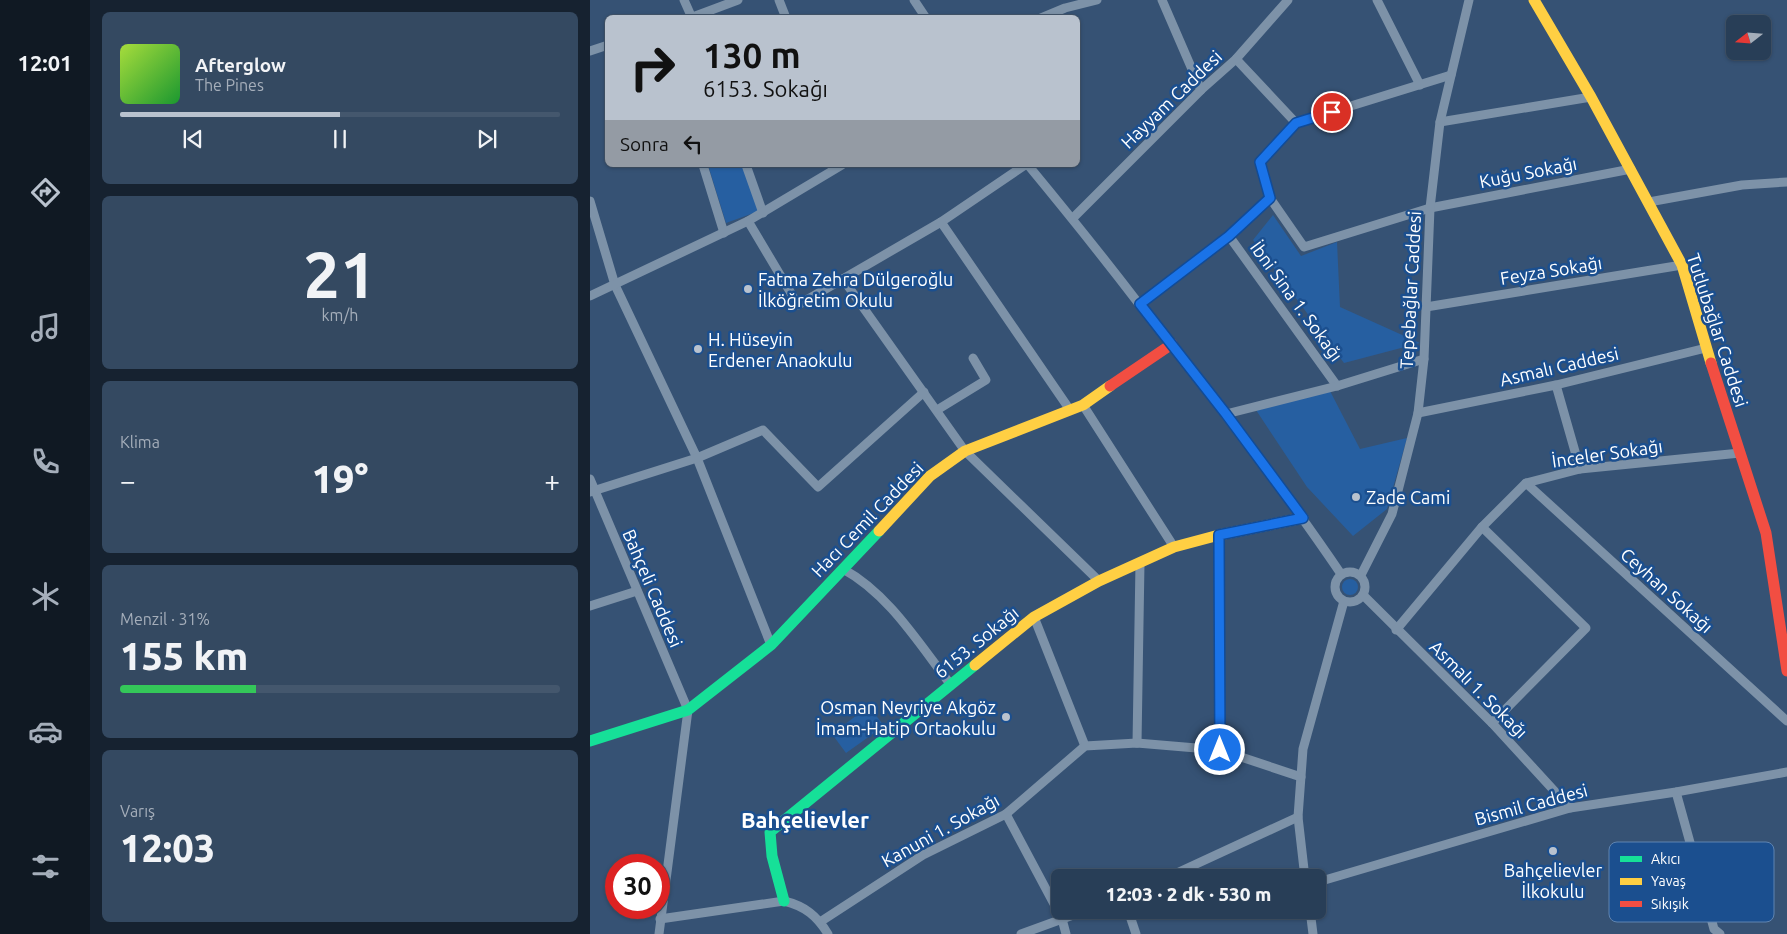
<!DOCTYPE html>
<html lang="tr">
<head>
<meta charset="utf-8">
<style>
	:root { --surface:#283e57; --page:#344961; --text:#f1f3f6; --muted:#a5aeba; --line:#44576d; --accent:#b9c2ce }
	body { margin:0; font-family:Ubuntu,sans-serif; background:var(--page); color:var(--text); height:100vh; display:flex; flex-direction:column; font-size:19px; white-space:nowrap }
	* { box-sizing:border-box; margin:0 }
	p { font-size:16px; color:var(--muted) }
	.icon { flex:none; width:28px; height:28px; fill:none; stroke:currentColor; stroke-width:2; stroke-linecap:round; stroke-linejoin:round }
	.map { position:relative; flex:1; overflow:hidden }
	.side { display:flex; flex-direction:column; gap:12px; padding:12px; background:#162230; width:500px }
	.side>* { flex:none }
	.top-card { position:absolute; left:15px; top:15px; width:475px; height:152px; border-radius:8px; box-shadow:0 1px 4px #0004,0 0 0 1px var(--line); background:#b9c2ce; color:#111; overflow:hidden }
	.needle { width:32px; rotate:253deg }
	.fabs { position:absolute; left:1136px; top:15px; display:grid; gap:10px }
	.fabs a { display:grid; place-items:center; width:45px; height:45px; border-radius:8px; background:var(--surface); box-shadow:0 1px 4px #0004,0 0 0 1px var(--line); font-size:25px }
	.speed { position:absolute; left:15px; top:854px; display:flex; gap:10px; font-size:25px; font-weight:700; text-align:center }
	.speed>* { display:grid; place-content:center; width:65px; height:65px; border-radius:50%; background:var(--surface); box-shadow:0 1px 4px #0004,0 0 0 1px var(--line); line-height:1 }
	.speed .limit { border:8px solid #d22; background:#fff; color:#111 }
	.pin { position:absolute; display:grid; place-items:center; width:42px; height:42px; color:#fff; margin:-21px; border:2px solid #fff; border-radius:50%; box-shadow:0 1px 5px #0007 }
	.me { position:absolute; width:55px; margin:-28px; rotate:0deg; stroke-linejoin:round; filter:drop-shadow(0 0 4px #0008) }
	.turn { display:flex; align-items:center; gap:18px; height:105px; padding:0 15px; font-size:22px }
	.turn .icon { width:65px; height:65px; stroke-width:2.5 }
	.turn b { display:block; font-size:35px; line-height:42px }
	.then { display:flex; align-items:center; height:48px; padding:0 15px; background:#0003; gap:10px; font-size:19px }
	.big { font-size:38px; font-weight:800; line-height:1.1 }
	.side .card { flex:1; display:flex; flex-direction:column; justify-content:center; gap:8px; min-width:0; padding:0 18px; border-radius:8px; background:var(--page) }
	.side .dial { align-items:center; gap:0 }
	.dial b { font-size:65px; line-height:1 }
	.song { display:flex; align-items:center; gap:15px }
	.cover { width:60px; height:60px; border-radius:8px; background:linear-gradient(135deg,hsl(80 70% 55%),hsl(130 70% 35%)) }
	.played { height:5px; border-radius:2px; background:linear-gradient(90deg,var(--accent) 50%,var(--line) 50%) }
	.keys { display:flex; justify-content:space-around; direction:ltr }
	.heat { display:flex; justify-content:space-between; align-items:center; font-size:28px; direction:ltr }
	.charge { height:8px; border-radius:4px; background:linear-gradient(90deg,#34c759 31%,var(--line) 0) }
	.trip { position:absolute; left:461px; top:869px; width:275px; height:50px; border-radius:8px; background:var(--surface); box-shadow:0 1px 4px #0004,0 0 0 1px var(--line); font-weight:800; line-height:50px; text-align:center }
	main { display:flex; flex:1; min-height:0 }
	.tab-bar { display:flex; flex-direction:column; width:90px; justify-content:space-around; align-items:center; background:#101923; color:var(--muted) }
	.tab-bar .icon { width:35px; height:35px }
	.tab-bar .selected { color:var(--accent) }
	.tab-bar b { font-size:22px; color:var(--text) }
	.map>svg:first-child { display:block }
	.green { fill:#265fa1 }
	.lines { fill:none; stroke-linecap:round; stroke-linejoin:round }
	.street { stroke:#7d92a8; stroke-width:9 }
	.fast { stroke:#16e098; stroke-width:11 }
	.slow { stroke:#ffcf43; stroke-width:11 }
	.jam { stroke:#f24e42; stroke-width:11 }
	.route-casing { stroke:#114b97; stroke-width:12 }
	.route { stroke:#1a73e8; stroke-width:9 }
	.poi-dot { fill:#b9c2ce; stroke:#1b4f8f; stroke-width:2 }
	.labels { text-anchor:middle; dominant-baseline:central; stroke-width:5; stroke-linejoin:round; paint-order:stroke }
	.street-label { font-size:18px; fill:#fff; stroke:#1b4f8f }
	.poi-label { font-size:18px; fill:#fff; stroke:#1b4f8f; text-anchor:start }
	.district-label { font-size:22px; font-weight:bold; fill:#fff; stroke:#1b4f8f }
	.key { fill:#1b4f8f; stroke:#5f84b1; stroke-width:1 }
	.key-label { font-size:14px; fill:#fff }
</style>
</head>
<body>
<main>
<nav class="tab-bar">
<b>12:01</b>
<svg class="icon selected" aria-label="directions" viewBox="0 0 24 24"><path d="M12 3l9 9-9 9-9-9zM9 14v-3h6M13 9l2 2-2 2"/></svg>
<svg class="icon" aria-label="music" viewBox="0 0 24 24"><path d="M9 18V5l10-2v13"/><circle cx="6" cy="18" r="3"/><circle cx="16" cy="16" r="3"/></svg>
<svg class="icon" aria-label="phone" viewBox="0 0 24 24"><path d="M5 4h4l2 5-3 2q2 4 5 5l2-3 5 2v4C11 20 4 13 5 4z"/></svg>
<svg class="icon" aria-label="climate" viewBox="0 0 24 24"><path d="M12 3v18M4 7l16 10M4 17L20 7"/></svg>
<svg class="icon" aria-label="car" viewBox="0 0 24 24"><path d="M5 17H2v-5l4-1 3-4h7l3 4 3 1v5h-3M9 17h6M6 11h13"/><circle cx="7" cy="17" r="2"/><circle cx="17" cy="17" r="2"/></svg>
<svg class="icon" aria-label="filters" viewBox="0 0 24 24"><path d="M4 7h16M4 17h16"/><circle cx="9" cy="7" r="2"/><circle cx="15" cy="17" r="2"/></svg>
</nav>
<section class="side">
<div class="card">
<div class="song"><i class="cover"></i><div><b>Afterglow</b><p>The Pines</p></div></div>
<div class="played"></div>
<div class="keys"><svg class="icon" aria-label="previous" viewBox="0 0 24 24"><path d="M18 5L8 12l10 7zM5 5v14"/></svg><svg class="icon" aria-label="pause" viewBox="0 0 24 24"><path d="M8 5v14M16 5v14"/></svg><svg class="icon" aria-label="next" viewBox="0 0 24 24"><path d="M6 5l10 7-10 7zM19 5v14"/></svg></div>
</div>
<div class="card dial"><b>21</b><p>km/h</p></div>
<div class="card"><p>Klima</p>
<div class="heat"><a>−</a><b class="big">19°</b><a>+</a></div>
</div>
<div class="card"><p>Menzil · 31%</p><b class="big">155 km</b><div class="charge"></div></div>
<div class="card"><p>Varış</p><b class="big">12:03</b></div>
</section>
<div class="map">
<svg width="1197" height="934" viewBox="0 0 1197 934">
	<rect width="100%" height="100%" fill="#365274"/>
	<g class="green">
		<path d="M118 165H156L172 210 136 223Z"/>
		<path d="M683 215 711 256 747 242 750 307 830 343 754 363 663 240Z"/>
		<path d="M740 391 770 449 817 438 797 509 763 536 717 487 666 410Z"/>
		<circle cx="760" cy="587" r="8"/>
		<path d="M279 706 294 726 256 753 242 734Z"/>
	</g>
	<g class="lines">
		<g class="street">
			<path d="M94 0 102 18"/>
			<path d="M189 0 196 18"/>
			<path d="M324 0 336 18"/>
			<path d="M572 0 611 90"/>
			<path d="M787 0 830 85"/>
			<path d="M100 18 148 0"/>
			<path d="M451 18 475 8 507 0"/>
			<path d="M0 51 18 45"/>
			<path d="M646 59 706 123"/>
			<path d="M850 122 1001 97"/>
			<path d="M113 165 134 233"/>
			<path d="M156 165 173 213"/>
			<path d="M438 165C476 211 513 257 549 304 619 392 688 481 751 574"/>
			<path d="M680 198 714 247 840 208 1041 169"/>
			<path d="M0 201 25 285 107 458 181 645"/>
			<path d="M1059 202 1152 185 1197 182"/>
			<path d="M483 218 611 90 646 59 698 0"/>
			<path d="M158 221 208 305 351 222 435 165"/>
			<path d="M351 222 480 410"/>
			<path d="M639 236 747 386"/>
			<path d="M253 279 375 451 509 581"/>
			<path d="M0 296 158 221 252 165"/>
			<path d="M550 304 639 236 680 198 670 162 706 123 861 75"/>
			<path d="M836 307 1092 265"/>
			<path d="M966 385 990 469"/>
			<path d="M493 405 584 547"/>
			<path d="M347 410 396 380 383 358"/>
			<path d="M828 413 966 385 1116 348"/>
			<path d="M636 414 747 386 834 359"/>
			<path d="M0 479 98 710 69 934"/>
			<path d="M936 483 1197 721"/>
			<path d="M0 492 107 458 173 430 228 487 334 392"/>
			<path d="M892 527 996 628 902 723"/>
			<path d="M629 535 630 750"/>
			<path d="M253 569C299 594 329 644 361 685"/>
			<circle cx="760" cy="587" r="15"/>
			<path d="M771 575 802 514 828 413 834 359 840 208 850 122 879 0"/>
			<path d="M773 595 902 723 980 808"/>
			<path d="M0 606 47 591"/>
			<path d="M444 617 495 746"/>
			<path d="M806 630 892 527 936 483 990 469 1150 453"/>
			<path d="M547 743 550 563"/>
			<path d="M1086 792 1124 929 1130 934"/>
			<path d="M416 814 472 919 476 934"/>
			<path d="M576 878 708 817"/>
			<path d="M715 878 708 817 713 749 754 601"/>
			<path d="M728 882 980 808 1086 792 1197 772"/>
			<path d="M538 910 546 934"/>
			<path d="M720 910 723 934"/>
			<path d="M70 919 194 901C215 906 227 916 238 934"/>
			<path d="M230 922 333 855 416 814 495 746 547 743 630 750 711 777"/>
			<path d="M431 934 497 910"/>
		</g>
		<g class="fast">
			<path d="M0 741 98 710 181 645 289 531"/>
			<path d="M194 901 182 856 180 832 385 665"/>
		</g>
		<g class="slow">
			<path d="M944 0 1001 97 1092 265 1121 363"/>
			<path d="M289 531 340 476 375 451 493 405 520 386"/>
			<path d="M385 665 444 617 509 581 584 547 629 535 713 518"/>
		</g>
		<g class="jam">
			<path d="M1121 363 1176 533 1197 671"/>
			<path d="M520 386 582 344"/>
		</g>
	</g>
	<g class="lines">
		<defs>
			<path id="route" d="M630 750 629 535 713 518 636 414 550 304 639 236 680 198 670 162 706 123 742 112"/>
		</defs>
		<use href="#route" class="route-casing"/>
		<use href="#route" class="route"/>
	</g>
	<g class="poi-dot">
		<circle cx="158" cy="289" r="5"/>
		<circle cx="108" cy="349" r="5"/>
		<circle cx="766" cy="497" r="5"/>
		<circle cx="416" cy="717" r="5"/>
		<circle cx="963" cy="851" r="5"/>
	</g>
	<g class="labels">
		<g class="street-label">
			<text transform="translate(581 99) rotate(-44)">Hayyam Caddesi</text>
			<text transform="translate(938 172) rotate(-11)">Kuğu Sokağı</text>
			<text transform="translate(961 270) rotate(-9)">Feyza Sokağı</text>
			<text transform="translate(820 290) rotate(-87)">Tepebağlar Caddesi</text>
			<text transform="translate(707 301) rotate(54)">İbni Sina 1. Sokağı</text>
			<text transform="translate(1128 330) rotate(72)">Tutlubağlar Caddesi</text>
			<text transform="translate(969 366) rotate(-13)">Asmalı Caddesi</text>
			<text transform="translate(1017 453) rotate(-8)">İnceler Sokağı</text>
			<text transform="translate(277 519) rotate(-46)">Hacı Cemil Caddesi</text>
			<text transform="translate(63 588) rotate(67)">Bahçeli Caddesi</text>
			<text transform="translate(1077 590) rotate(42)">Ceyhan Sokağı</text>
			<text transform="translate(386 642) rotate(-39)">6153. Sokağı</text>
			<text transform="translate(889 689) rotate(45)">Asmalı 1. Sokağı</text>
			<text transform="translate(941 804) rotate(-15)">Bismil Caddesi</text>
			<text transform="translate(350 830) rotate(-29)">Kanuni 1. Sokağı</text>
		</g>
		<g class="poi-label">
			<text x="168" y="279">Fatma Zehra Dülgeroğlu<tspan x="168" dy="21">İlköğretim Okulu</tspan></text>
			<text x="118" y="339">H. Hüseyin<tspan x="118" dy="21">Erdener Anaokulu</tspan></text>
			<text x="776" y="497">Zade Cami</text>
			<text x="406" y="707" text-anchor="end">Osman Neyriye Akgöz<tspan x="406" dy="21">İmam-Hatip Ortaokulu</tspan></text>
			<text x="963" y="870" text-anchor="middle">Bahçelievler<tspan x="963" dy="21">İlkokulu</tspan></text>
		</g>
		<g class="district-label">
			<text x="215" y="819">Bahçelievler</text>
		</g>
	</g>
	<rect x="1019" y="842" width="165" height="80" rx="8" class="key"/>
	<rect x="1030" y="856" width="22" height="6" fill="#16e098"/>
	<rect x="1030" y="878" width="22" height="7" fill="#ffcf43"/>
	<rect x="1030" y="901" width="22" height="6" fill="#f24e42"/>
	<g class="key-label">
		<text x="1061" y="864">Akıcı</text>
		<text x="1061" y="886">Yavaş</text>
		<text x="1061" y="909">Sıkışık</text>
	</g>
</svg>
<div class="fabs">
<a><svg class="needle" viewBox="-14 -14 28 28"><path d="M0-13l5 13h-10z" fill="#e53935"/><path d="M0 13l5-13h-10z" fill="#a5aeba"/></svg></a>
</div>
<div class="speed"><div class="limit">30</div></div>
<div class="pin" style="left:742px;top:112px;background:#d93025"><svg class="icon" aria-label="arrive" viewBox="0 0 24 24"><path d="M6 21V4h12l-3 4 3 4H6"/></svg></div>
<svg class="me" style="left:630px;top:750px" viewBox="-20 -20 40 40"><circle r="17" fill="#1a73e8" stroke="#fff" stroke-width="3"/><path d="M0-11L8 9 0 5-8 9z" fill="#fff"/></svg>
<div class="trip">12:03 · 2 dk · 530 m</div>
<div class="top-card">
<div class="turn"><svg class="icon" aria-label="right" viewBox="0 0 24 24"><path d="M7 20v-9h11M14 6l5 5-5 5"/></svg><div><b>130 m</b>6153. Sokağı</div></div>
<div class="then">Sonra<svg class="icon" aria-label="left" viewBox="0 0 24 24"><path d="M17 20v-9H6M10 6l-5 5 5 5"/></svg></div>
</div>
</div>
</main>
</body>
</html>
